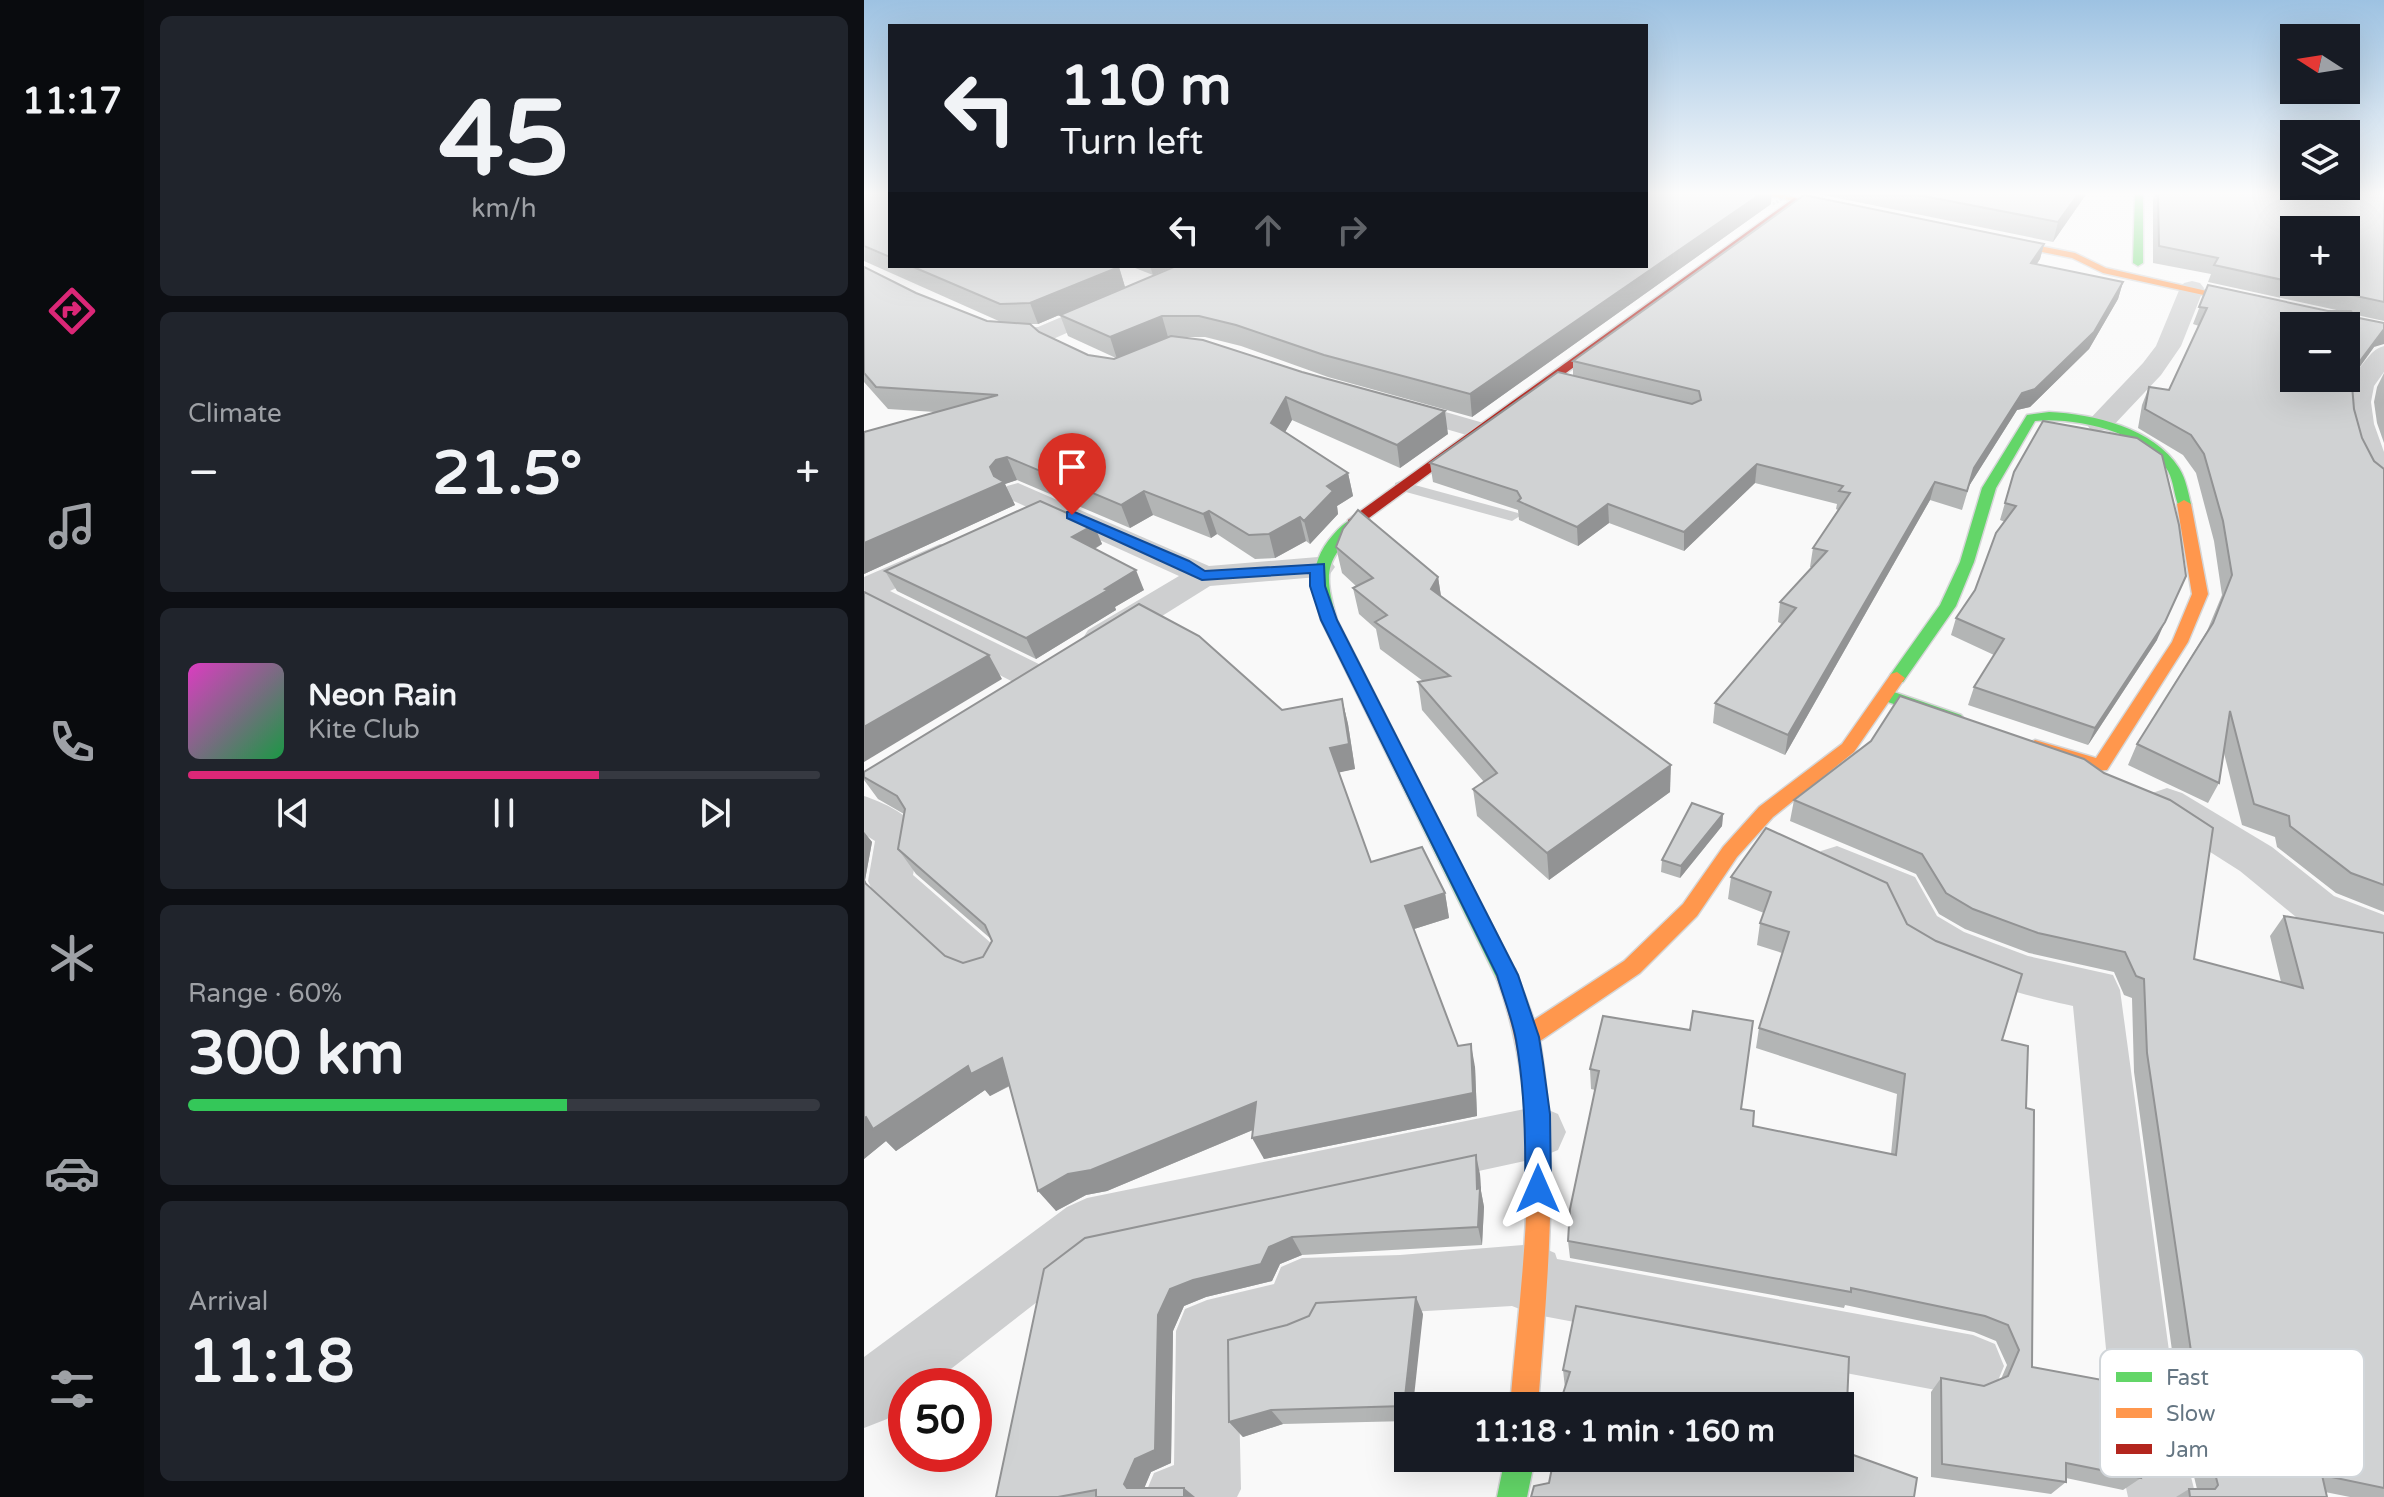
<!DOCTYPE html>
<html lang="en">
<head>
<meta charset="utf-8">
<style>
	:root { --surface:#171b24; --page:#20242c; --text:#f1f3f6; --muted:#9ea1a6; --line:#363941; --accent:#db2777 }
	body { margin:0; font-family:"Varela Round",sans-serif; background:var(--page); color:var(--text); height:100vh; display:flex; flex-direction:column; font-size:30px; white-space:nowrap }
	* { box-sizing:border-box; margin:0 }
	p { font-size:26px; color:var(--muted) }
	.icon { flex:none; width:44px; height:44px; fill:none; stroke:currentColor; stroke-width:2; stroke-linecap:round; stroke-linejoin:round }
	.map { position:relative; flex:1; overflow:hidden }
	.details { display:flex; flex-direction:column; gap:16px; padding:16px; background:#0d0f14; width:720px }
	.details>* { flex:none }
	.banner { position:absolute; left:24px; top:24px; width:760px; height:244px; border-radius:0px; box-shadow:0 8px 32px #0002; background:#171b24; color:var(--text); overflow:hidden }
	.needle { width:52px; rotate:282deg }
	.buttons { position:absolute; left:1416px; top:24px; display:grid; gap:16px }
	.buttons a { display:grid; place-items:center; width:80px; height:80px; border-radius:0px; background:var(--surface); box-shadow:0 8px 32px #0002; font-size:40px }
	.speed { position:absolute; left:24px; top:1368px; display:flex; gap:16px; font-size:40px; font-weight:700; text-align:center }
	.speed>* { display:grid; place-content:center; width:104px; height:104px; border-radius:50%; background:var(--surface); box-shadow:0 8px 32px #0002; line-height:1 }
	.speed .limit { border:12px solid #d22; background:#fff; color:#111 }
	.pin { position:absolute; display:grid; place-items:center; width:68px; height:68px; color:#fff; margin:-82px -34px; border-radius:50% 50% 50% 0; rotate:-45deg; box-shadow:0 0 8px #0007 }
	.pin .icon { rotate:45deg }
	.me { position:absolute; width:88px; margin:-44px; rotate:0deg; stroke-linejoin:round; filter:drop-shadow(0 0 6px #0008) }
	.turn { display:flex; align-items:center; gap:28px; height:168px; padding:0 40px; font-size:36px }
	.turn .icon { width:104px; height:104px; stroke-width:2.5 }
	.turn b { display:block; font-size:56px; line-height:68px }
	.lanes { display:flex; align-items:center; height:76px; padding:0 40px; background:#0003; justify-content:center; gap:40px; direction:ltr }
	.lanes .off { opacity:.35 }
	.big { font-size:60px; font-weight:700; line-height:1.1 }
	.details .widget { flex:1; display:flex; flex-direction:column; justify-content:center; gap:12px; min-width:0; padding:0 28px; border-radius:12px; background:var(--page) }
	.details .dial { align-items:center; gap:0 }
	.dial b { font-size:104px; line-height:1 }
	.song { display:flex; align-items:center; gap:24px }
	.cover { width:96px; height:96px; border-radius:12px; background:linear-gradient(135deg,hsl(310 70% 55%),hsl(140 70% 35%)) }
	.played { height:8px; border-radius:4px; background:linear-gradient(90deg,var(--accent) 65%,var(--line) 65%) }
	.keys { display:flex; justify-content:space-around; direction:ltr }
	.heat { display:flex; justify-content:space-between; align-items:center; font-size:44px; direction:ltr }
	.charge { height:12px; border-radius:6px; background:linear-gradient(90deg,#34c759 60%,var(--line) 0) }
	.trip { position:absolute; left:530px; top:1392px; width:460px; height:80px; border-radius:0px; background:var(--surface); box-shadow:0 8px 32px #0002; font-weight:700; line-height:80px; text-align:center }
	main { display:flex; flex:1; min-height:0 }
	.tab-bar { display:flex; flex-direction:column; width:144px; justify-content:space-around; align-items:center; background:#090b0e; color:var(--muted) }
	.tab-bar .icon { width:56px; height:56px }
	.tab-bar .current { color:var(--accent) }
	.tab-bar b { font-size:36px; color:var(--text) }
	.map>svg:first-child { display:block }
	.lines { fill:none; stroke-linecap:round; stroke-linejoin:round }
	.fast-casing { stroke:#d5d6d7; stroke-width:3 }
	.slow-casing { stroke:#d5d6d7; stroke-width:3 }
	.jam-casing { stroke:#d5d6d7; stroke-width:3 }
	.lane { fill:#cecfd0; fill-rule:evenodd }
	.street { fill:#cecfd0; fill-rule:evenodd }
	.fast { fill:#63d668; fill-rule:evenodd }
	.slow { fill:#ff974d; fill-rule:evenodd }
	.jam { fill:#b3261e; fill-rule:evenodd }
	.path-bridge { stroke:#cbcccd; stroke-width:3; stroke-dasharray:2 2; stroke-linecap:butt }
	.wall { fill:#b3b5b5 }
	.shaded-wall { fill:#929394 }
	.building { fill:#d0d2d3; stroke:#929394; stroke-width:2; fill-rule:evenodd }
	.route { fill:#1a73e8; stroke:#114b97; stroke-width:2 }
	.key { fill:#fff; stroke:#d1d6da; stroke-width:2 }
	.key-label { font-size:22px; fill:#657683 }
</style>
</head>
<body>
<main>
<nav class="tab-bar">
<b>11:17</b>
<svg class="icon current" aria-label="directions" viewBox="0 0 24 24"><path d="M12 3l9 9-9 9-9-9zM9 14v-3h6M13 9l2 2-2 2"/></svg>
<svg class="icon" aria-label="music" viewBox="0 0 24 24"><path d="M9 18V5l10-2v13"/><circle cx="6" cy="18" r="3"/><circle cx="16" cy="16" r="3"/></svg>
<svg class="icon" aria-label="phone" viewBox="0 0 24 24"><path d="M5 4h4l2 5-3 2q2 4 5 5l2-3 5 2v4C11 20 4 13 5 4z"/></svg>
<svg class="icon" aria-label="climate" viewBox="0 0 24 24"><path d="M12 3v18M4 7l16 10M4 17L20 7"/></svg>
<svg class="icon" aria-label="car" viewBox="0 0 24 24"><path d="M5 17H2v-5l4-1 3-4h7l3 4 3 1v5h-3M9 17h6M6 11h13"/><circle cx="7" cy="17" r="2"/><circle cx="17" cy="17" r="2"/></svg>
<svg class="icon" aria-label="filters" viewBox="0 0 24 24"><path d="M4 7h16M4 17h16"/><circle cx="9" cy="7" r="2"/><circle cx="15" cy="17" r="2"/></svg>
</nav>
<section class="details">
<div class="widget dial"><b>45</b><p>km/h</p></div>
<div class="widget"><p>Climate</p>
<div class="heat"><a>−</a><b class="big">21.5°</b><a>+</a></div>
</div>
<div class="widget">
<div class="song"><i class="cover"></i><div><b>Neon Rain</b><p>Kite Club</p></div></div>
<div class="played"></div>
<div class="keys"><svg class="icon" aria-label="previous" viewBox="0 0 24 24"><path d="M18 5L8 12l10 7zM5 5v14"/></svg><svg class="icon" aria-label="pause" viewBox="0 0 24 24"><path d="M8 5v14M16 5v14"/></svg><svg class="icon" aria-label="next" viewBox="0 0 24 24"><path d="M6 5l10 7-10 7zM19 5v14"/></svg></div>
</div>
<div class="widget"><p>Range · 60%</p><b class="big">300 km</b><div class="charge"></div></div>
<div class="widget"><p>Arrival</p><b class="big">11:18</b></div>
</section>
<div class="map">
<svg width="1520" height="1497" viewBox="0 0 1520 1497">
	<rect width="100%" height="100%" fill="#f9f9f9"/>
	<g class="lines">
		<defs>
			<g id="fast">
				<path d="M1271 193H1279V263L1274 266 1269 263Z"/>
				<path d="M1185 412C1229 414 1290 428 1315 468 1322 479 1324 492 1327 504L1320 508 1315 507C1310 496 1310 482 1304 471 1282 432 1211 417 1171 421L1132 488 1110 562 1092 606 1039 682H1027L1025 678 1027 674 1076 605 1096 562 1118 488 1163 415Z"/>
				<path d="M489 519 496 523C463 563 458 567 473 620L654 976 651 983 643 985 635 983 457 620C448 587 445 562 469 535 475 528 481 522 489 519Z"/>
				<path d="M1024 690 1097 715 1100 719 1091 725 1018 700 1015 696Z"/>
				<path d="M641 1458H671L663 1497H633Z"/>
			</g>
			<g id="slow">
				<path d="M895 193H912L995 212 990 215Z"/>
				<path d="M1121 235 1211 253 1242 268 1404 305 1399 308 1239 273 1208 258 1118 240V236Z"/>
				<path d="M1320 500 1327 504 1344 594 1324 642 1243 770 1224 772 1165 750 1162 746 1171 740 1232 758 1308 642 1328 594 1313 504Z"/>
				<path d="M1033 672 1041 678 990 752 909 817 873 857 833 916 776 973 676 1041C696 1163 683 1283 674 1406H646C658 1263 684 1113 632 976L635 969 643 967 651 969 670 1020 760 961 819 904 859 847 895 807 978 744 1027 674Z"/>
			</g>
			<path id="jam" d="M930 198 937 200 494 526H484V520Z"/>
		</defs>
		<use href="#fast" class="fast-casing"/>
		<use href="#slow" class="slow-casing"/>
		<use href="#jam" class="jam-casing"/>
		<path class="lane" d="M536 481 654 513 656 516 648 521 531 489V483Z"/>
		<g class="street">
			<path d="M317 266H347L344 271 189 339 147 343 125 337 115 329 118 324 127 322 147 328 174 327Z"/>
			<path d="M1328 281 1336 283 1340 288 1317 346 1297 375 1246 429 1236 431 1226 429 1222 423 1279 363 1292 346 1316 288 1320 283Z"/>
			<path d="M1520 346V372L1510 386 1507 402 1510 424 1520 452V489C1518 488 1510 487 1508 485 1491 475 1477 411 1481 392 1484 380 1494 370 1501 361 1508 353 1510 349 1520 346Z"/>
			<path d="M533 398 623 424 627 430 623 436 613 438 523 412 519 406 523 400Z"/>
			<path d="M154 483 345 566 454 557 466 560 471 567 466 574 454 577 346 586 250 646 237 649 224 646 219 638 224 630 315 576 143 498 139 492 143 486Z"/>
			<path d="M76 544 88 547 92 554 88 561 26 591 185 669 191 678 185 687 172 690 159 687 0 605V577Z"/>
			<path d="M1303 788 1318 793 1408 847 1470 896 1520 915V954L1438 922 1376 871 1288 815 1282 804 1288 793Z"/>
			<path d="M0 796C16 801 53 817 55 836 56 848 51 863 49 875L135 950 142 964 135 978 118 984 101 978 10 894 4 881 11 841 0 834Z"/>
			<path d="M973 846 1051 877 1073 916 1100 932 1164 956 1249 975 1256 990 1316 1432 1332 1497H1264L1250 1432 1209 1006C1166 997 1075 973 1042 945 1030 935 1030 912 1018 902 998 884 965 889 951 863L957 851Z"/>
			<path d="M675 1106 694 1114 702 1132 694 1150 675 1158 236 1253 65 1386H42V1404L23 1419 0 1428V1357L203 1207 223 1198Z"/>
			<path d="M670 1244 691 1253 693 1259 1109 1335 1131 1344 1140 1366 1131 1388 1109 1397 668 1314 648 1306 460 1317 454 1330 433 1339 374 1354 377 1489 373 1497H280L290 1473 310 1465 312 1331 321 1309 343 1300 410 1284 417 1267 438 1258 536 1255Z"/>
		</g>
		<use href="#fast" class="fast"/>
		<use href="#slow" class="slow"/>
		<use href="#jam" class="jam"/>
		<path class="path-bridge" d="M909 204 929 193"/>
	</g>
	<g class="wall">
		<path d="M0 193H26V266L255 267 261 287 174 324H166L175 332 224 355 250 359 252 358 204 336 196 315 907 204 608 417 464 377 377 346 341 337H316L584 434 536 468 428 420 421 432 484 473 489 496 473 506 474 514 446 544 442 541 411 558 391 559 353 534 347 538 289 515 266 528 153 480 141 484 151 505 0 574V432L71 412 24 409 0 382V267L52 293 123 321 137 322 0 261Z"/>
		<path d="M949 193H1223L1189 242Z"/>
		<path d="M1291 193H1520V321L1488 314 1510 347 1488 378 1490 409 1498 438 1510 461 1520 469V912L1472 893 1413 847 1411 837 1378 825 1360 753 1355 783 1344 803 1264 765 1273 744 1343 631 1358 595 1350 541 1332 473 1319 455 1274 428 1278 405 1285 387 1305 390 1335 326 1329 324 1344 285 1464 311H1477L1344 282 1347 274 1289 263V200Z"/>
		<path d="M1180 244 1176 259 1173 264 1259 282 1254 299 1225 349 1166 407 1153 410 1105 486 1098 510 1066 500 921 755 849 723 851 703 918 624 914 622 916 602 948 567H946L949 548 974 510 972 509 973 504 891 483 820 551 745 523 714 546 655 520 654 510 569 482 566 463 709 375V361Z"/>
		<path d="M266 266H310L289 275Z"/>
		<path d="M1520 373V443L1513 423 1510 402 1513 387Z"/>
		<path d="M1150 472 1293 640 1224 745 1104 705 1110 687 1130 655 1087 635 1092 618 1111 590 1141 522 1136 520Z"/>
		<path d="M230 525 238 544 231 549 280 590 251 607 252 610 172 659 33 591 21 571Z"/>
		<path d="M472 547 574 577 577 596 806 792 685 880 613 816 609 789 620 782 558 710 554 682 559 681 516 649 512 629 495 614 489 588 492 586 478 573Z"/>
		<path d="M478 699 484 724 491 769 475 772 507 862 581 893 585 918 550 929 594 1046 611 1067 613 1116 400 1159 389 1130 243 1191 222 1195 192 1211 146 1086 126 1096 121 1090 32 1151 22 1141 0 1159V832L8 842 1 880 3 885 81 956 99 963 119 957 128 941 127 939 52 874 34 849 40 814 14 799 0 780V772L418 710Z"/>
		<path d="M930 800 1330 959 1417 982 1406 936 1420 916 1520 933V1497H1486L1461 1492 1463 1497H1312L1325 1489H1333L1319 1431 1270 1072 1268 998 1260 995 1250 972 1165 953 1101 929 1075 914 1052 874 926 821Z"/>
		<path d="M859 814 858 826 816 878 797 872 798 860Z"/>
		<path d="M867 877 1043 924 1138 1040 1162 1108 1168 1367 1264 1419 1277 1478 1259 1490 1202 1478V1482L1187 1494 1067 1477V1392L1077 1378 1120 1386 1137 1379 1143 1365 1132 1341 1110 1332 981 1305 980 1308 706 1258 704 1241 731 1090 727 1089 726 1069 739 1016 877 1109 889 1126 1027 1154 1033 1094 892 1048 895 1028 918 953 893 945 896 923 900 913 864 899Z"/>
		<path d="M616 1174 617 1191 620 1207 618 1245 438 1255 416 1264 408 1281 342 1297 320 1306 309 1331 307 1463 287 1472 280 1488 331 1497H132L180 1269Z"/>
		<path d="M559 1314 544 1406V1421L419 1424 379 1437 365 1422Z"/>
		<path d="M985 1357 685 1483 701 1388 699 1370Z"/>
	</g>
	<g class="shaded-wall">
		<path d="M898 193H908L907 204 608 417 606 394Z"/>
		<path d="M1215 193H1223L1189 242 1194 222Z"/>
		<path d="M1180 244 1176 259 1162 279 1167 263Z"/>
		<path d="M286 266H310L289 275Z"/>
		<path d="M255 267 261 287 174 324 166 303Z"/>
		<path d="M1259 282 1254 299 1225 349 1166 407 1153 410 1105 486 1098 510 1110 468 1158 393Z"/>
		<path d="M298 316 304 337 253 359 246 337Z"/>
		<path d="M1520 329V344L1510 347 1478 391 1487 373Z"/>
		<path d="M422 397 428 420 413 446 407 423Z"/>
		<path d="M581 411 584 434 536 468 533 445Z"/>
		<path d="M143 457 153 480 141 484 151 505 0 574V543L126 467 132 460Z"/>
		<path d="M893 464 891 483 820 551V532Z"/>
		<path d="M484 473 489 496 473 506 474 514 446 544 440 521 463 486Z"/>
		<path d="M1071 482 1066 500 921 755 924 735Z"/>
		<path d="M280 491 289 515 266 528 257 505Z"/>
		<path d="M744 504 745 523 714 546 713 527Z"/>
		<path d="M345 511 353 534 347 538 339 514Z"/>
		<path d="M436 517 442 541 411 558 405 534Z"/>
		<path d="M230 525 238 544 216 557 208 537Z"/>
		<path d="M272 570 280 590 251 607 252 610 172 659 162 638Z"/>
		<path d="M574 577 578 603 567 589Z"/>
		<path d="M1301 622 1293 640 1224 745 1231 728Z"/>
		<path d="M125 655 138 679 0 762V727Z"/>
		<path d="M478 699 484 724 491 769 473 773 466 748Z"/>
		<path d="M807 765 806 792 685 880 683 853Z"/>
		<path d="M859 814 858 826 816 878 817 866Z"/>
		<path d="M0 832 8 842 1 880 8 896 0 886Z"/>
		<path d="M581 893 585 918 547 930 541 906Z"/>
		<path d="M607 1044 611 1067 613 1116 400 1159 388 1138Z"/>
		<path d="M138 1058 156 1080 126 1096 121 1090 32 1151 22 1141 0 1159V1118L104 1066Z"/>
		<path d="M392 1102 403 1124 243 1191 222 1195 192 1211 174 1191 204 1174Z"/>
		<path d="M612 1155 616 1174 617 1191 620 1207 618 1245 614 1227Z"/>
		<path d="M428 1237 438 1255 416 1264 408 1281 342 1297 320 1306 309 1331 307 1463 287 1472 277 1496 263 1488 260 1484 294 1315 306 1289Z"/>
		<path d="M552 1297 559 1314 549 1406H544V1413L540 1406Z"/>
		<path d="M407 1410 419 1424 379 1437 365 1422Z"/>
		<path d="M320 1488 331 1497H320Z"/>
	</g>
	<g class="building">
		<path d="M9 193H26V257L0 246V195Z"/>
		<path d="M782 193H898L606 394 460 355 372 325 335 316H298L246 337 196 315 312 266H782Z"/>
		<path d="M1044 193H1215L1194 222Z"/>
		<path d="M1294 193H1520V302L1350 265 1354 258 1295 246ZM1430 230H1482V282H1430Z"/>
		<path d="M940 195 1180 244 1167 263 1259 282 1230 332 1171 389 1158 393 1110 468 1103 491 1071 482 924 735 851 703 932 608 916 602 963 551 949 548 986 493 975 491 979 486 893 464 820 532 744 504 713 527 654 501 657 498 653 491 566 463 694 372 828 404 837 400 835 391 709 361Z"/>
		<path d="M47 266H252L255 267 166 303 136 304Z"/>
		<path d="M0 267 52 293 123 321 166 324 175 332 224 355 250 359 307 336 339 340 438 372 581 411 533 445 422 397 407 423 484 473 463 486 469 491 440 521 436 517 405 534 385 535 345 511 339 514 280 491 257 505 143 457 132 460 126 467 130 476 140 482 0 543V432L134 395 12 387 0 373Z"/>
		<path d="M1344 285 1464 311H1487L1490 317 1520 323V329L1487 373 1490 409 1498 438 1510 461 1520 469V885L1487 873 1426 826 1425 816 1390 804 1366 711 1355 783 1273 744 1349 623 1368 575 1359 521 1340 454 1327 435 1281 409 1285 387 1305 390 1343 308 1335 307ZM1430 326H1482V378H1430Z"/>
		<path d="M1179 421 1273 438 1298 455 1315 525 1322 576 1301 622 1231 728 1110 687 1140 639 1092 618 1111 590 1132 533 1152 506 1141 503 1150 472Z"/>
		<path d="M176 501 230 525 208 537 272 570 241 589 244 590 162 638 21 571Z"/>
		<path d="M494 510 574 577 567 589 807 765 683 853 609 789 633 773 554 682 586 676 511 622 523 615 489 588 509 578 472 547 479 529Z"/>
		<path d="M0 592 125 655 0 727Z"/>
		<path d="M275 604 335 636 418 710 478 699 485 744 466 748 507 862 558 847 581 893 541 906 594 1046 607 1044 609 1093 388 1138 392 1102 227 1170 204 1174 174 1191 138 1058 107 1074 104 1066 9 1129 2 1117 0 1118V882L81 956 99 963 119 957 128 941 121 925 34 849 41 809 33 796 0 777V772Z"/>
		<path d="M1036 696 1220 759 1240 773 1306 800 1349 828 1330 959 1439 988 1420 916 1520 933V1488L1458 1475 1463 1497H1326L1325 1489H1351L1354 1485 1337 1419 1283 1053 1280 979 1272 976 1261 952 1174 933 1109 909 1082 893 1058 854 930 800 1007 741Z"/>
		<path d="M828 803 859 814 817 866 798 860Z"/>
		<path d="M902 828 1023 883 1043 924 1072 941 1158 974 1138 1040 1164 1046 1162 1108 1170 1110 1168 1367 1260 1384 1264 1419 1277 1478 1202 1463V1482L1078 1464 1077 1378 1120 1386 1144 1376 1155 1350 1144 1325 1121 1316 987 1288V1292L704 1241 706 1209 735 1071 726 1069 739 1016 826 1030 829 1011 889 1021 877 1109 890 1111 889 1126 1032 1155 1041 1074 895 1028 925 932 896 923 907 892 867 877Z"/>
		<path d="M612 1155 613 1189 616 1188 614 1227 428 1237 405 1247 397 1264 329 1280 306 1289 294 1315 291 1450 271 1459 260 1484 263 1488H320V1497H232V1490L194 1497H132L180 1269 221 1238Z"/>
		<path d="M552 1297 540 1406 407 1410 365 1422 364 1340 423 1325 445 1316 452 1303Z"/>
		<path d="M712 1306 985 1357 981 1452 1053 1478 1050 1497H667L670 1486 685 1483 690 1458H976V1406H695L706 1372 699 1370Z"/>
	</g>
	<linearGradient id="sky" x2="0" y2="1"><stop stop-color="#9dc2e2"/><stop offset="0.48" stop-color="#fcfcfc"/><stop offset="1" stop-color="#fcfcfc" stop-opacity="0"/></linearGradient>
	<rect width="1520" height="403" fill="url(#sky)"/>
	<path class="route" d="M208 511 325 561 341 571 460 564 461 586 473 620 654 975 675 1037 679 1063 686 1114 687 1189 683 1198 674 1202 665 1198 661 1189C662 1139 661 1090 652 1040 648 1018 639 996 633 975L457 620 446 586V573L338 580 203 518V512Z"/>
	<rect x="1236" y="1349" width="264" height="128" rx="12" class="key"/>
	<rect x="1252" y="1372" width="36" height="10" fill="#63d668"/>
	<rect x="1252" y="1408" width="36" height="10" fill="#ff974d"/>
	<rect x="1252" y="1444" width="36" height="10" fill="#b3261e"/>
	<g class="key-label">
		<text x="1302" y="1385">Fast</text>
		<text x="1302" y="1421">Slow</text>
		<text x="1302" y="1457">Jam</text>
	</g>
</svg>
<div class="buttons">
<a><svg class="needle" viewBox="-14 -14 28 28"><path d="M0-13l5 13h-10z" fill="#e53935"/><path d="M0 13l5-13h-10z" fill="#9ea1a6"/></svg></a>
<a><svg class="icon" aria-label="layers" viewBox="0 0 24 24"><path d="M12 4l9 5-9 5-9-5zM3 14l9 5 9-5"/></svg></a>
<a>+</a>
<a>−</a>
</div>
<div class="speed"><div class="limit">50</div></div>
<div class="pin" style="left:208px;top:515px;background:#d93025"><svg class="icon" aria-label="arrive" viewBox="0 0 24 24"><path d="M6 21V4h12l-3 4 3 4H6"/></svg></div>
<svg class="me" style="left:674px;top:1189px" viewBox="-20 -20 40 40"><path d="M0-17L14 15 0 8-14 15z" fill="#1a73e8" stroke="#fff" stroke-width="4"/></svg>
<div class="trip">11:18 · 1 min · 160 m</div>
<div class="banner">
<div class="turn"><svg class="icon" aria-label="left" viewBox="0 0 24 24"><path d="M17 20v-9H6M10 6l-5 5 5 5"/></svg><div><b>110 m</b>Turn left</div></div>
<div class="lanes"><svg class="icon" aria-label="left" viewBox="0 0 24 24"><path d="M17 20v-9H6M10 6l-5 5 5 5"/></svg><svg class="icon off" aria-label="ahead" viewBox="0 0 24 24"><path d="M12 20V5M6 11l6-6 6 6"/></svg><svg class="icon off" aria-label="right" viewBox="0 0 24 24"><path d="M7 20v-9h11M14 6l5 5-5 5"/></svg></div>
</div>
</div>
</main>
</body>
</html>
